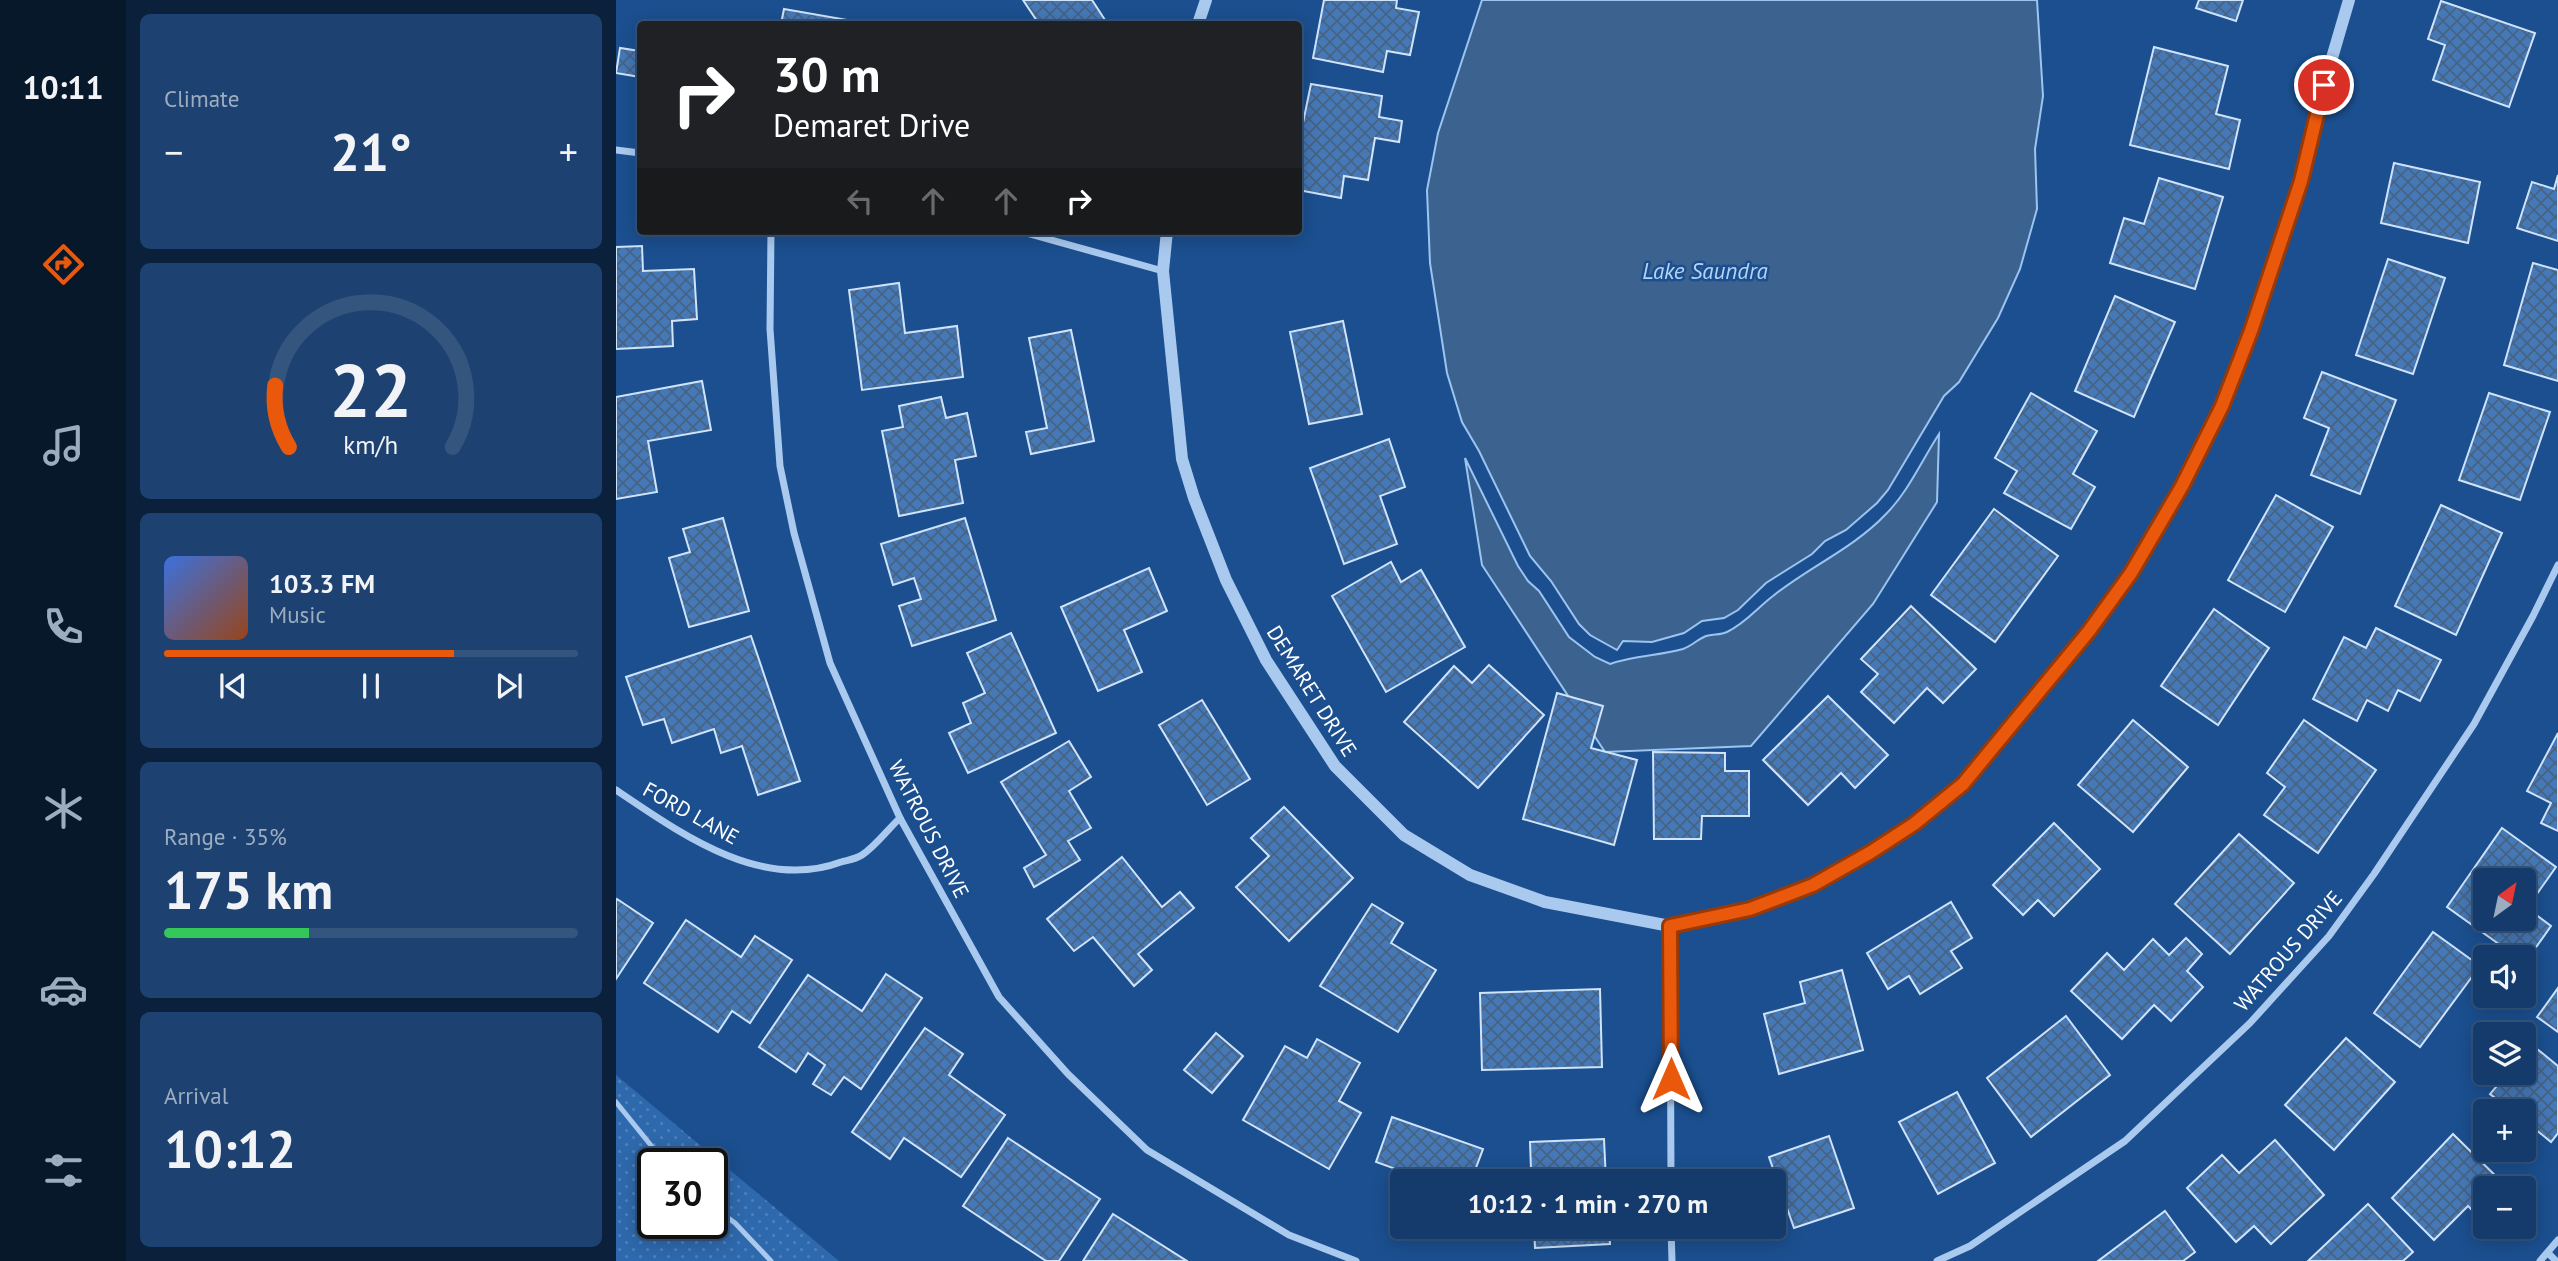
<!DOCTYPE html>
<html lang="en">
<head>
<meta charset="utf-8">
<style>
	:root { --surface:#143b6b; --page:#1d4271; --text:#f1f3f6; --muted:#9dadc1; --line:#33557e; --accent:#ea580c }
	body { margin:0; font-family:"PT Sans",sans-serif; background:var(--page); color:var(--text); height:100vh; display:flex; flex-direction:column; font-size:26px; white-space:nowrap }
	* { box-sizing:border-box; margin:0 }
	p { font-size:23px; color:var(--muted) }
	.icon { flex:none; width:38px; height:38px; fill:none; stroke:currentColor; stroke-width:2; stroke-linecap:round; stroke-linejoin:round }
	.map { position:relative; flex:1; overflow:hidden }
	.side { display:flex; flex-direction:column; gap:14px; padding:14px; background:#0b203b; width:490px }
	.side>* { flex:none }
	.top-card { position:absolute; left:21px; top:21px; width:665px; height:214px; border-radius:7px; box-shadow:0 4px 18px #0003,0 0 0 2px var(--line); background:#202124; color:#fff; overflow:hidden }
	.needle { width:46px; rotate:33deg }
	.buttons { position:absolute; left:1857px; top:868px; display:grid; gap:14px }
	.buttons a { display:grid; place-items:center; width:63px; height:63px; border-radius:7px; background:var(--surface); box-shadow:0 4px 18px #0003,0 0 0 2px var(--line); font-size:35px }
	.speed { position:absolute; left:21px; top:1148px; display:flex; gap:14px; font-size:35px; font-weight:700; text-align:center }
	.speed>* { display:grid; place-content:center; width:91px; height:91px; border-radius:50%; background:var(--surface); box-shadow:0 4px 18px #0003,0 0 0 2px var(--line); line-height:1 }
	.speed .limit { border:4px solid #111; border-radius:10px; background:#fff; color:#111 }
	.pin { position:absolute; display:grid; place-items:center; width:60px; height:60px; color:#fff; margin:-30px; border:4px solid #fff; border-radius:50%; box-shadow:0 2px 7px #0007 }
	.me { position:absolute; width:77px; margin:-38px; rotate:0deg; stroke-linejoin:round; filter:drop-shadow(0 0 5px #0008) }
	.turn { display:flex; align-items:center; gap:24px; height:147px; padding:0 21px; font-size:32px }
	.turn .icon { width:91px; height:91px; stroke-width:2.5 }
	.turn b { display:block; font-size:49px; line-height:60px }
	.lanes { display:flex; align-items:center; height:66px; padding:0 21px; background:#0003; justify-content:center; gap:35px; direction:ltr }
	.lanes .off { opacity:.35 }
	.big { font-size:52px; font-weight:700; line-height:1.1 }
	.side .widget { flex:1; display:flex; flex-direction:column; justify-content:center; gap:10px; min-width:0; padding:0 24px; border-radius:10px; background:var(--page) }
	.side .dial { align-items:center; gap:0 }
	.dial svg { height:182px; overflow:visible; fill:none; stroke:var(--line); stroke-width:7; stroke-linecap:round; text-anchor:middle }
	.dial text { fill:var(--text); stroke:none }
	.song { display:flex; align-items:center; gap:21px }
	.cover { width:84px; height:84px; border-radius:10px; background:linear-gradient(135deg,hsl(220 70% 55%),hsl(20 70% 35%)) }
	.played { height:7px; border-radius:4px; background:linear-gradient(90deg,var(--accent) 70%,var(--line) 70%) }
	.keys { display:flex; justify-content:space-around; direction:ltr }
	.heat { display:flex; justify-content:space-between; align-items:center; font-size:38px; direction:ltr }
	.charge { height:10px; border-radius:5px; background:linear-gradient(90deg,#34c759 35%,var(--line) 0) }
	.trip { position:absolute; left:774px; top:1169px; width:396px; height:70px; border-radius:7px; background:var(--surface); box-shadow:0 4px 18px #0003,0 0 0 2px var(--line); font-weight:700; line-height:70px; text-align:center }
	main { display:flex; flex:1; min-height:0 }
	.tabs { display:flex; flex-direction:column; width:126px; justify-content:space-around; align-items:center; background:#08182b; color:var(--muted) }
	.tabs .icon { width:49px; height:49px }
	.tabs .active { color:var(--accent) }
	.tabs b { font-size:32px; color:var(--text) }
	.map>svg:first-child { display:block }
	.grass { fill:url(#grass-dots); fill-rule:evenodd }
	.water { fill:#3c6290; stroke:#9cc4f0; stroke-width:2 }
	.building { fill:url(#building-cross-hatch); stroke:#cfe3fa; stroke-width:2; fill-rule:evenodd }
	.lines { fill:none; stroke-linecap:round; stroke-linejoin:round }
	.service { stroke:#a9c9ee; stroke-width:5 }
	.minor { stroke:#a9c9ee; stroke-width:7 }
	.tertiary { stroke:#a9c9ee; stroke-width:12 }
	.route-casing { stroke:#983908; stroke-width:18 }
	.route { stroke:#ea580c; stroke-width:12 }
	.labels { text-anchor:middle; dominant-baseline:central; stroke-width:5; stroke-linejoin:round; paint-order:stroke }
	.street-label { font-size:21px; fill:#fff; stroke:#1b4f8f }
	.water-label { font-size:23px; font-style:italic; fill:#b5d3f5; stroke:#1b4f8f }
</style>
</head>
<body>
<main>
<nav class="tabs">
<b>10:11</b>
<svg class="icon active" aria-label="directions" viewBox="0 0 24 24"><path d="M12 3l9 9-9 9-9-9zM9 14v-3h6M13 9l2 2-2 2"/></svg>
<svg class="icon" aria-label="music" viewBox="0 0 24 24"><path d="M9 18V5l10-2v13"/><circle cx="6" cy="18" r="3"/><circle cx="16" cy="16" r="3"/></svg>
<svg class="icon" aria-label="phone" viewBox="0 0 24 24"><path d="M5 4h4l2 5-3 2q2 4 5 5l2-3 5 2v4C11 20 4 13 5 4z"/></svg>
<svg class="icon" aria-label="climate" viewBox="0 0 24 24"><path d="M12 3v18M4 7l16 10M4 17L20 7"/></svg>
<svg class="icon" aria-label="car" viewBox="0 0 24 24"><path d="M5 17H2v-5l4-1 3-4h7l3 4 3 1v5h-3M9 17h6M6 11h13"/><circle cx="7" cy="17" r="2"/><circle cx="17" cy="17" r="2"/></svg>
<svg class="icon" aria-label="filters" viewBox="0 0 24 24"><path d="M4 7h16M4 17h16"/><circle cx="9" cy="7" r="2"/><circle cx="15" cy="17" r="2"/></svg>
</nav>
<section class="side">
<div class="widget"><p>Climate</p>
<div class="heat"><a>−</a><b class="big">21°</b><a>+</a></div>
</div>
<div class="widget dial"><svg viewBox="0 0 100 80">
<path d="M14 69A42 42 0 1 1 86 69"/>
<path d="M14 69A42 42 0 0 1 8 42" stroke="#ea580c"/>
<text x="50" y="56" font-size="32" font-weight="700">22</text>
<text x="50" y="72" font-size="11">km/h</text>
</svg></div>
<div class="widget">
<div class="song"><i class="cover"></i><div><b>103.3 FM</b><p>Music</p></div></div>
<div class="played"></div>
<div class="keys"><svg class="icon" aria-label="previous" viewBox="0 0 24 24"><path d="M18 5L8 12l10 7zM5 5v14"/></svg><svg class="icon" aria-label="pause" viewBox="0 0 24 24"><path d="M8 5v14M16 5v14"/></svg><svg class="icon" aria-label="next" viewBox="0 0 24 24"><path d="M6 5l10 7-10 7zM19 5v14"/></svg></div>
</div>
<div class="widget"><p>Range · 35%</p><b class="big">175 km</b><div class="charge"></div></div>
<div class="widget"><p>Arrival</p><b class="big">10:12</b></div>
</section>
<div class="map">
<svg width="1942" height="1261" viewBox="0 0 1942 1261">
	<defs>
		<pattern id="grass-dots" width="8" height="8" patternUnits="userSpaceOnUse" patternTransform="scale(1.75)"><rect width="8" height="8" fill="#2e69ad"/><path d="M2 2h.1M6 6h.1" fill="none" stroke="#4d80b9" stroke-width="1.8" stroke-linecap="round"/></pattern>
		<pattern id="building-cross-hatch" width="8" height="8" patternUnits="userSpaceOnUse" patternTransform="scale(1.75)"><rect width="8" height="8" fill="#4478b7"/><path d="M0 0l8 8M0 8l8-8" fill="none" stroke="#486282"/></pattern>
	</defs>
	<rect width="100%" height="100%" fill="#1b4f8f"/>
	<path class="grass" d="M0 1075 223 1261H0ZM37 1164H96V1223H37Z"/>
	<g class="water">
		<path d="M866 0H1421L1427 96 1419 149 1421 209 1404 269 1382 318 1343 382 1328 396 1272 490 1261 503 1230 530 1209 541 1196 554 1150 583 1122 610 1108 618 1086 621 1068 633 1036 642 1007 641 1001 650 974 635 963 624 935 581 914 556 863 451 846 422 831 373 814 263 811 190 822 133Z"/>
		<path d="M1323 434 1321 502 1257 604 1135 746 989 752 866 565 849 458 902 566 912 581 923 591 953 637 979 657 994 664C1018 655 1043 656 1067 649 1076 646 1082 639 1090 636 1097 634 1105 635 1111 632 1130 623 1141 608 1157 596 1193 567 1238 548 1270 514 1292 492 1306 460 1323 434Z"/>
	</g>
	<g class="building">
		<path d="M407 0H476L491 23 423 24Z"/>
		<path d="M708 0H781L780 8 803 12 794 55 771 51 767 72 697 58Z"/>
		<path d="M1583 0H1627L1620 21 1580 8Z"/>
		<path d="M1825 1 1919 33 1893 107 1817 80 1829 45 1812 39Z"/>
		<path d="M168 9 243 22V24H165Z"/>
		<path d="M24 47V77L0 73 4 48 24 51Z"/>
		<path d="M1538 47 1612 66 1600 114 1624 120 1613 169 1514 145Z"/>
		<path d="M695 84 766 96 763 117 786 121 783 142 759 138 752 180 728 176 725 198 682 190V147Z"/>
		<path d="M1778 163 1864 182 1852 243 1765 223Z"/>
		<path d="M1942 175V241L1901 228 1916 182 1938 189Z"/>
		<path d="M1543 178 1607 197 1579 289 1494 263 1508 218 1528 224Z"/>
		<path d="M26 246 27 271 78 269 81 319 56 321 57 346 0 349V247Z"/>
		<path d="M1772 259 1829 278 1797 374 1740 355Z"/>
		<path d="M1917 263 1942 270V381L1888 365Z"/>
		<path d="M283 283 289 333 341 326 347 377 246 390 233 290Z"/>
		<path d="M1499 296 1559 322 1518 417 1459 391Z"/>
		<path d="M727 321 746 414 693 424 674 332Z"/>
		<path d="M455 330 478 441 415 454 410 432 431 428 413 338Z"/>
		<path d="M1706 372 1780 400 1744 494 1695 475 1713 428 1688 418Z"/>
		<path d="M86 381 95 430 32 441 41 492 0 499V397Z"/>
		<path d="M1415 393 1481 431 1457 474 1479 487 1455 529 1388 493 1401 471 1379 458Z"/>
		<path d="M1873 393 1934 412 1904 500 1843 480Z"/>
		<path d="M325 397 330 418 351 413 360 456 339 460 347 503 283 516 266 431 287 427 283 406Z"/>
		<path d="M773 439 789 487 764 496 781 544 728 564 694 468Z"/>
		<path d="M1660 495 1717 527 1669 612 1612 580Z"/>
		<path d="M1825 505 1886 533 1840 635 1779 606Z"/>
		<path d="M1378 509 1442 556 1379 642 1315 595Z"/>
		<path d="M107 518 133 611 73 627 53 558 74 552 67 529Z"/>
		<path d="M349 518 380 620 296 646 283 606 305 599 298 578 277 585 265 544Z"/>
		<path d="M775 562 785 582 805 570 849 647 770 692 716 596Z"/>
		<path d="M533 568 551 611 508 630 526 672 482 691 445 607Z"/>
		<path d="M1295 606 1360 669 1327 703 1311 688 1278 723 1245 692 1262 674 1245 659Z"/>
		<path d="M1598 609 1653 648 1602 725 1545 686Z"/>
		<path d="M1760 628 1825 660 1804 701 1782 690 1772 711 1751 700 1741 721 1697 699 1728 637 1750 648Z"/>
		<path d="M395 633 440 733 352 773 333 733 355 723 347 703 369 693 351 653Z"/>
		<path d="M135 636 184 781 142 795 126 746 105 753 98 729 56 743 48 719 27 725 10 677Z"/>
		<path d="M873 665 928 715 862 788 788 722 838 666 856 683Z"/>
		<path d="M941 693 987 706 975 748 1021 760 998 845 907 819Z"/>
		<path d="M1212 696 1272 755 1239 788 1225 773 1192 805 1147 760Z"/>
		<path d="M586 700 634 779 591 805 543 725Z"/>
		<path d="M1517 720 1572 767 1517 832 1462 785Z"/>
		<path d="M1688 720 1760 770 1702 853 1648 815 1669 787 1651 773Z"/>
		<path d="M1942 733V831L1925 823 1935 803 1911 791Z"/>
		<path d="M453 741 475 777 453 791 475 828 452 841 464 860 418 887 408 868 430 855 385 782Z"/>
		<path d="M1037 752 1109 753V771H1133V816H1086L1085 839H1038Z"/>
		<path d="M668 807 737 878 673 941 620 887 653 856 635 838Z"/>
		<path d="M1438 823 1484 869 1438 916 1422 900 1407 915 1377 885Z"/>
		<path d="M1886 828 1940 867 1911 908 1935 926 1909 963 1908 957H1901L1831 907ZM1869 880H1908V919H1869Z"/>
		<path d="M1623 834 1678 883 1614 954 1559 904Z"/>
		<path d="M506 857 546 907 564 892 578 908 522 954 536 970 518 986 477 937 458 951 431 919Z"/>
		<path d="M1 899 37 923 0 979V901Z"/>
		<path d="M1335 902 1356 938 1335 951 1346 968 1304 994 1293 976 1272 989 1251 953Z"/>
		<path d="M756 904 787 923 775 943 820 970 782 1032 704 986Z"/>
		<path d="M70 920 125 957 139 936 176 960 134 1023 116 1011 102 1032 28 983Z"/>
		<path d="M1817 932 1864 966 1804 1047 1758 1013Z"/>
		<path d="M1570 938 1586 954 1571 971 1587 987 1555 1021 1538 1005 1506 1039 1455 991 1491 953 1508 970 1537 939 1553 955Z"/>
		<path d="M1226 970 1247 1050 1163 1074 1148 1014 1189 1003 1184 982Z"/>
		<path d="M270 974 306 998 245 1089 228 1077 215 1095 197 1084 209 1065 192 1053 180 1072 143 1047 192 975 246 1011Z"/>
		<path d="M1942 988V1032L1921 1017Z"/>
		<path d="M984 989 986 1067 866 1070 864 993Z"/>
		<path d="M1450 1016 1494 1075 1415 1137 1371 1078Z"/>
		<path d="M309 1028 347 1054 333 1075 389 1115 345 1177 288 1138 274 1159 236 1132Z"/>
		<path d="M600 1033 627 1056 596 1093 568 1070Z"/>
		<path d="M1730 1038 1779 1082 1718 1150 1669 1105Z"/>
		<path d="M701 1039 744 1063 723 1101 745 1113 713 1169 627 1120 669 1046 691 1058Z"/>
		<path d="M1915 1044 1942 1066V1133L1935 1142 1908 1120V1111H1896L1874 1094 1892 1073H1908V1053Z"/>
		<path d="M1341 1092 1379 1163 1322 1194 1283 1122Z"/>
		<path d="M776 1117 867 1149 855 1181H804L805 1178 760 1162Z"/>
		<path d="M1837 1134 1892 1188H1869V1217L1866 1220 1852 1206 1818 1240 1776 1198Z"/>
		<path d="M1213 1136 1238 1208 1178 1228 1153 1157Z"/>
		<path d="M392 1138 484 1199 443 1261H430L347 1206Z"/>
		<path d="M988 1139 990 1181H891L890 1170 915 1169 914 1142Z"/>
		<path d="M1659 1140 1708 1195 1655 1244 1638 1226 1620 1242 1571 1188 1606 1155 1623 1173Z"/>
		<path d="M1752 1204 1797 1252 1787 1261H1692Z"/>
		<path d="M1549 1211 1579 1252 1567 1261H1482Z"/>
		<path d="M497 1214 571 1261H467Z"/>
		<path d="M918 1227H993L994 1244 919 1248Z"/>
	</g>
	<g class="lines">
		<g class="service">
			<path d="M0 1102 50 1164"/>
			<path d="M96 1206 119 1223 155 1261"/>
		</g>
		<g class="minor">
			<path d="M0 150 24 153"/>
			<path d="M155 231 154 329 164 466 178 533 214 663 284 818 383 997 452 1074 531 1150 673 1235 740 1261"/>
			<path d="M403 231 547 271"/>
			<path d="M0 790C64 833 145 892 225 862 232 860 240 859 246 855 260 846 272 829 284 818"/>
			<path d="M1054 926 1055 1181"/>
			<path d="M1055 1227 1056 1261"/>
			<path d="M1932 1253 1940 1261"/>
			<path d="M1321 1261 1354 1246 1509 1141 1634 1023 1713 936 1758 874 1858 724 1917 616 1942 565"/>
			<path d="M1924 1261 1942 1240"/>
		</g>
		<g class="tertiary">
			<path d="M582 24 590 0"/>
			<path d="M551 231 547 271 566 459 578 498 610 580 650 660 719 766 788 835 854 875 929 902 1054 926 1134 910 1197 885 1255 852 1298 824 1347 784 1473 631 1515 573 1566 486 1606 406 1635 331 1685 181 1701 109 1733 0"/>
		</g>
	</g>
	<g class="lines">
		<defs>
			<path id="route" d="M1055 1079 1054 926 1134 909 1197 885 1255 852 1298 824 1347 784 1473 631 1515 573 1566 486 1606 406 1635 331 1685 181 1708 85"/>
		</defs>
		<use href="#route" class="route-casing"/>
		<use href="#route" class="route"/>
	</g>
	<g class="labels">
		<g class="street-label">
			<text transform="translate(696 691) rotate(58)">DEMARET DRIVE</text>
			<text transform="translate(75 813) rotate(29)">FORD LANE</text>
			<text transform="translate(313 829) rotate(63)">WATROUS DRIVE</text>
			<text transform="translate(1672 951) rotate(-49)">WATROUS DRIVE</text>
		</g>
		<g class="water-label">
			<text x="1089" y="270">Lake Saundra</text>
		</g>
	</g>
</svg>
<div class="buttons">
<a><svg class="needle" viewBox="-14 -14 28 28"><path d="M0-13l5 13h-10z" fill="#e53935"/><path d="M0 13l5-13h-10z" fill="#9dadc1"/></svg></a>
<a><svg class="icon" aria-label="sound" viewBox="0 0 24 24"><path d="M4 9h4l5-4v14l-5-4H4zM17 9q2 3 0 6"/></svg></a>
<a><svg class="icon" aria-label="layers" viewBox="0 0 24 24"><path d="M12 4l9 5-9 5-9-5zM3 14l9 5 9-5"/></svg></a>
<a>+</a>
<a>−</a>
</div>
<div class="speed"><div class="limit">30</div></div>
<div class="pin" style="left:1708px;top:85px;background:#d93025"><svg class="icon" aria-label="arrive" viewBox="0 0 24 24"><path d="M6 21V4h12l-3 4 3 4H6"/></svg></div>
<svg class="me" style="left:1055px;top:1079px" viewBox="-20 -20 40 40"><path d="M0-17L14 15 0 8-14 15z" fill="#ea580c" stroke="#fff" stroke-width="4"/></svg>
<div class="trip">10:12 · 1 min · 270 m</div>
<div class="top-card">
<div class="turn"><svg class="icon" aria-label="right" viewBox="0 0 24 24"><path d="M7 20v-9h11M14 6l5 5-5 5"/></svg><div><b>30 m</b>Demaret Drive</div></div>
<div class="lanes"><svg class="icon off" aria-label="left" viewBox="0 0 24 24"><path d="M17 20v-9H6M10 6l-5 5 5 5"/></svg><svg class="icon off" aria-label="ahead" viewBox="0 0 24 24"><path d="M12 20V5M6 11l6-6 6 6"/></svg><svg class="icon off" aria-label="ahead" viewBox="0 0 24 24"><path d="M12 20V5M6 11l6-6 6 6"/></svg><svg class="icon" aria-label="right" viewBox="0 0 24 24"><path d="M7 20v-9h11M14 6l5 5-5 5"/></svg></div>
</div>
</div>
</main>
</body>
</html>
